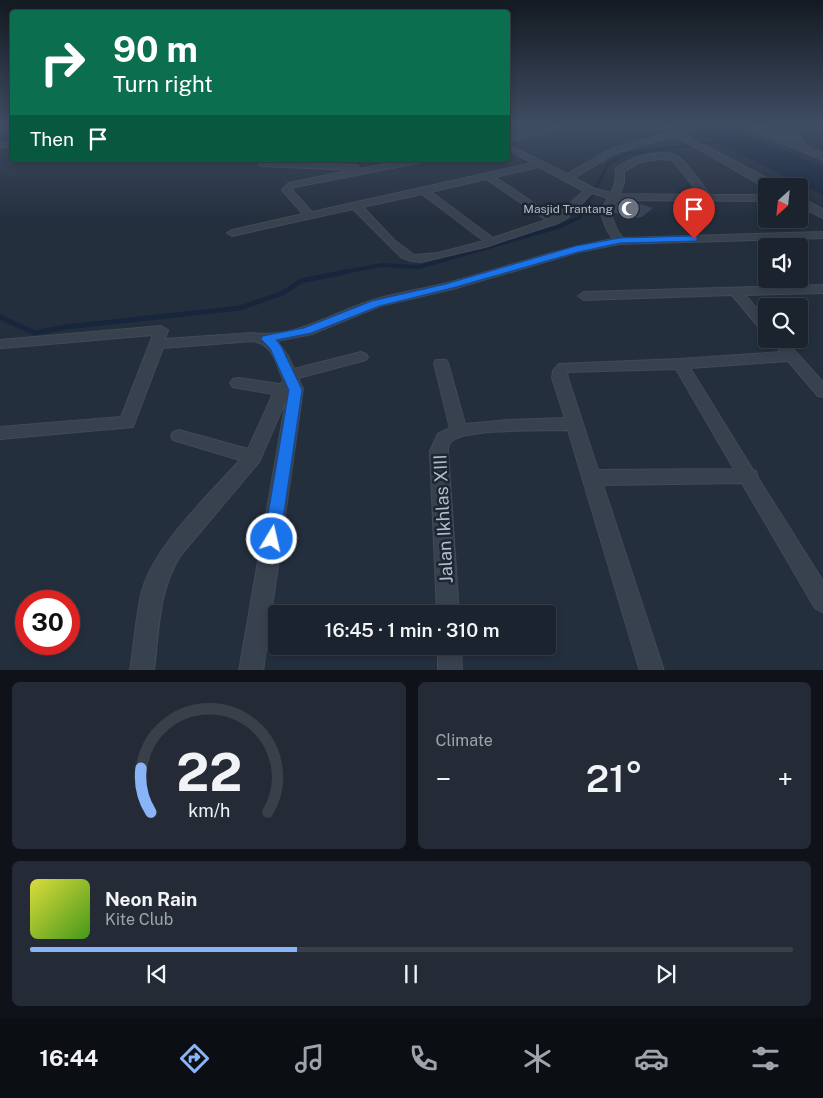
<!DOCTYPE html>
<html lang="en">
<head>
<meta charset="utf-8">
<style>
	:root { --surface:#1b232e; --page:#242b36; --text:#f1f3f6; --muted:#a0a4aa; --line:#39404a; --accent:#8ab4f8 }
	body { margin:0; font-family:"Public Sans",sans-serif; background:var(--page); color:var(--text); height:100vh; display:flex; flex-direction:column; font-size:19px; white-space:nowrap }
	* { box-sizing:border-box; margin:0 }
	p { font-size:16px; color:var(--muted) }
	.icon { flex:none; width:28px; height:28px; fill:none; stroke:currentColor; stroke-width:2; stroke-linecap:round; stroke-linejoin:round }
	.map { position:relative; height:670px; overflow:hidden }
	.details { display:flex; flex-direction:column; gap:12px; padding:12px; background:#0f1319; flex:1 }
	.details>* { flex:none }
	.guide { position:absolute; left:10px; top:10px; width:500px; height:152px; border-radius:5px; box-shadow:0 2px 8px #0003,0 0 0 1px var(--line); background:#0b6e4f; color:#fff; overflow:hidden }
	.needle { width:32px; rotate:207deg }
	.controls { position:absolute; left:758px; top:178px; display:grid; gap:10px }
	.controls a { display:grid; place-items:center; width:50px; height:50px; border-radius:5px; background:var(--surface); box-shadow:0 2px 8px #0003,0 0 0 1px var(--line); font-size:25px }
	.speed { position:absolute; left:15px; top:590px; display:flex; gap:10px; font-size:25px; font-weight:700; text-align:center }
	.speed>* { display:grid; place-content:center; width:65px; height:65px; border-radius:50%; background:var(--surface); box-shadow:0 2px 8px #0003,0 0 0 1px var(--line); line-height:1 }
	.speed .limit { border:8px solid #d22; background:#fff; color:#111 }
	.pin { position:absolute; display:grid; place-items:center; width:42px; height:42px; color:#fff; margin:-51px -21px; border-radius:50% 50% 50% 0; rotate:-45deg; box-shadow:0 0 5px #0007 }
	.pin .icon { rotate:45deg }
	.me { position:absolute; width:55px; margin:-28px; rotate:9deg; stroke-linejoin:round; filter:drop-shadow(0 0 4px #0008) }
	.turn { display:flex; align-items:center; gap:18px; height:105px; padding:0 20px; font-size:22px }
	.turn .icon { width:65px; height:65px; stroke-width:2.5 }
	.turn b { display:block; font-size:35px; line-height:42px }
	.then { display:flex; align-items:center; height:48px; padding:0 20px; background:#0003; gap:10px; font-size:19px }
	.big { font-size:38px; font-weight:600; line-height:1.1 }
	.details .card { flex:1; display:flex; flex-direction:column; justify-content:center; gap:8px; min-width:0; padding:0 18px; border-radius:8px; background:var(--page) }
	.details .dial { align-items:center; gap:0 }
	.dial svg { height:130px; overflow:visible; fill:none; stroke:var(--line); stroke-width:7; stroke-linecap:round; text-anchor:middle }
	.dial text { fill:var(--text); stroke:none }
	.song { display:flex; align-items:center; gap:15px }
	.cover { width:60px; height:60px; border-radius:8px; background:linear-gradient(135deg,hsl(60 70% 55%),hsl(100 70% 35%)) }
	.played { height:5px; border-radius:2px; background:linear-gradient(90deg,var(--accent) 35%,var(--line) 35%) }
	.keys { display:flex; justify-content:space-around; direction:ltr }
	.heat { display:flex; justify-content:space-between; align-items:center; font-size:28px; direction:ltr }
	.details .tiles { flex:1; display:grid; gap:12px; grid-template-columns:1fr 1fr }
	.card:last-child { grid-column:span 2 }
	.trip { position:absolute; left:268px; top:605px; width:288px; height:50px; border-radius:5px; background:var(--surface); box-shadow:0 2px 8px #0003,0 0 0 1px var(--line); font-weight:600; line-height:50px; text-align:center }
	.dock { display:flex; height:80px; justify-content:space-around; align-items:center; background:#0b0e12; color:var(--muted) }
	.dock .icon { width:35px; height:35px }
	.dock .selected { color:var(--accent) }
	.dock b { font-size:22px; color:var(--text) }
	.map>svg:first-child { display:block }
	.water { fill:#17263c }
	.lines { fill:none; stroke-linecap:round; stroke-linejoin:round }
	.stream-far2 { stroke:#17263c; stroke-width:3 }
	.stream-far1 { stroke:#17263c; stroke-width:4 }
	.stream { stroke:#17263c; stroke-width:5 }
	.building { fill:#364354 }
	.minor-casing { stroke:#414a57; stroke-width:2 }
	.tertiary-casing { stroke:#414a57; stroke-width:2 }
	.minor { fill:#38414e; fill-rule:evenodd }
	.tertiary { fill:#38414e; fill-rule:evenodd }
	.route { fill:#1a73e8; stroke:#114b97 }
	.labels { text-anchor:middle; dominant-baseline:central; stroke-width:5; stroke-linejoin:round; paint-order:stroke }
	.far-poi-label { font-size:12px; fill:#b4bcc9; stroke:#1d2633; text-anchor:end }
	.near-street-label { font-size:18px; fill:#b4bcc9; stroke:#1d2633 }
</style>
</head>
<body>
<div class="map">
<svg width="823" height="671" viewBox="0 0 823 671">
	<rect width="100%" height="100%" fill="#242f3e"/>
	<path class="water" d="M682 125H724L823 167V195Z"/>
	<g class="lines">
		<path class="stream-far2" d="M594 191 608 164 626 154 723 141"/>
		<path class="stream-far1" d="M339 273 382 265 419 267 558 227 580 217 594 190"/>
		<path class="stream" d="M0 317 35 333 66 327 240 308 283 293 301 281 345 272"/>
	</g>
	<path class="building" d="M618 202H634L653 208 642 217 631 218 612 212Z"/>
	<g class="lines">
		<defs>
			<g id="minor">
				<path d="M562 125H577L508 142V138Z"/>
				<path d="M658 125H667L708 148 701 150 675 136 616 153 574 178 593 188 611 193 615 183 616 168C631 158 658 148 677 156 684 159 704 187 710 195H766V201L617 200 610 212 617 230 623 238 823 232V238L620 244 579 252 453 289 380 306 312 334 277 341 288 356 294 369 361 352 366 354 368 357 366 360 298 378 303 389 263 671H239L286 400 259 462 180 556C158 592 159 630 154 671H130C134 644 136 616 142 591 155 545 208 496 240 460L173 440 171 436 173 432 179 430 248 449 273 394 238 388 233 387 230 383 233 379 238 378 280 384 284 381C276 366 275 345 253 341L163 348 133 427 0 439V427L121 417 153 335 3 348H0V340L161 326 168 330 165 339 253 333C296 339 333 312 373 300 397 293 423 289 447 283 503 268 557 249 613 239L607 230 600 212 608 198 592 193 567 218 558 223 485 247 421 262 411 261 401 257 353 209 232 236 227 233 232 230 303 214 282 190 289 183 352 170 262 166 259 165V161L355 165 358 166 359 169 405 160H422L418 163 295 187 292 190 312 212 533 163 508 150V145L567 174 611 149 669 133ZM660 159 672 160 700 195 620 194 624 183V171L641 162ZM539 167 584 191 554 217 495 177ZM486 179 546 220 493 238 431 192ZM422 194 484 241 438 253 414 255 394 240 363 207Z"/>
				<path d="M759 125H770L801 137 808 149 801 151 795 141Z"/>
				<path d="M12 142V146L0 148V144Z"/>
				<path d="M823 285V293L745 295 766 319V331L761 330 732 295 584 300 578 296 584 292Z"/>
				<path d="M770 339H784L823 382V397L818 396 788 361 690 368 753 470 756 471 758 478 823 581V612L815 608 742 483 603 485 664 671H640L568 430C545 431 468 428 452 441 449 443 448 447 448 451L459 614H437L430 451 438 434 450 428 434 363 436 360H446L448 363 465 424 508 420 565 418 552 378 553 371 559 364 680 359 781 352ZM676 369 734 469 598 470 568 378 567 372Z"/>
				<path d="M438 646H461L462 671H438Z"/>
			</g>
			<g id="tertiary">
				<path d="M739 125H753L823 153V160Z"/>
				<path d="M704 145 776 183 778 186 766 188 700 150 699 148 700 146Z"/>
				<path d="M799 197 823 209V218L799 206Z"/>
			</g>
		</defs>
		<use href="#minor" class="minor-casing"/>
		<use href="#tertiary" class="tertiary-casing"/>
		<use href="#minor" class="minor"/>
		<use href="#tertiary" class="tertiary"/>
	</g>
	<linearGradient id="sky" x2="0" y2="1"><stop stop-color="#141a22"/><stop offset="0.57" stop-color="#3f4d63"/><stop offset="1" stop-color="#3f4d63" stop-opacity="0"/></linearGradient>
	<rect width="823" height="219" fill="url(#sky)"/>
	<path class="route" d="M694 236 697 237V241L620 243 578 252 452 288 379 306 311 333 276 340 281 346 302 390 280 539 278 545 272 547 266 545 264 539 289 390 270 348 261 339 263 336 304 328 372 301 446 284 576 246 620 238Z"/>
	<defs>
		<symbol id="mosque-disc" viewBox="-11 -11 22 22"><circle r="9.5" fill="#6b7280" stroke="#1d2633"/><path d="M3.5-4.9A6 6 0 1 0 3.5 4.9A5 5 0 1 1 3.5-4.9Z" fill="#fff"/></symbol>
	</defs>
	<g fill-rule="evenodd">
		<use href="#mosque-disc" x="616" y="196" width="25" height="25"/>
	</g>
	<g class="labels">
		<g class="far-poi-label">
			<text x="613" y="209">Masjid Trantang</text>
		</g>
		<g class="near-street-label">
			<text transform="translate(443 519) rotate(-93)">Jalan Ikhlas XIII</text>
		</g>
	</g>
</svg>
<div class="controls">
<a><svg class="needle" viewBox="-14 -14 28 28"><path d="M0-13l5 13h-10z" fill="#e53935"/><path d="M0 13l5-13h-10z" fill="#a0a4aa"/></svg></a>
<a><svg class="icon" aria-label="sound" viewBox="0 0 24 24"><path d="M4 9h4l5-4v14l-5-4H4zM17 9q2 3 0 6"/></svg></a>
<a><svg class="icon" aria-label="search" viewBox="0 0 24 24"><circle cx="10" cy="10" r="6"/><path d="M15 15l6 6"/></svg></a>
</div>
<div class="speed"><div class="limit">30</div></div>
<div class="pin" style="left:694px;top:239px;background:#d93025"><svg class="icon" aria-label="arrive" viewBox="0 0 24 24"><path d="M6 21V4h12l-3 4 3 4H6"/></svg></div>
<svg class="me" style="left:272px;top:539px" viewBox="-20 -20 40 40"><circle r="17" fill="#1a73e8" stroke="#fff" stroke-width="3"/><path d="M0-11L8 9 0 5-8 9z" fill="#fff"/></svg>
<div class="trip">16:45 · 1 min · 310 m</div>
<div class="guide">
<div class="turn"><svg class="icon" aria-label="right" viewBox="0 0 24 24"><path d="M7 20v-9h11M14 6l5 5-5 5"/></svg><div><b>90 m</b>Turn right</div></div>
<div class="then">Then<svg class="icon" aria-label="arrive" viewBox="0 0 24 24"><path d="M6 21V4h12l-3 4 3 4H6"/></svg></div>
</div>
</div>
<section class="details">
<div class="tiles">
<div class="card dial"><svg viewBox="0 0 100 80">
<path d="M14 69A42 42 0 1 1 86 69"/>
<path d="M14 69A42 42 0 0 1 8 42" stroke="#8ab4f8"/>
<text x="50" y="56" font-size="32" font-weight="700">22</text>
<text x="50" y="72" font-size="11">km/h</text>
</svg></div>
<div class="card"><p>Climate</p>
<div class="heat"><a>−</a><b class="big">21°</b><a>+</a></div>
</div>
<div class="card">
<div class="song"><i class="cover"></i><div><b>Neon Rain</b><p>Kite Club</p></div></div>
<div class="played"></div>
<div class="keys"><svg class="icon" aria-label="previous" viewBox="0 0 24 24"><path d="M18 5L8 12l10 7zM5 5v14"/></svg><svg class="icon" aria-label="pause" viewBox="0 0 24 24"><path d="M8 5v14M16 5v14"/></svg><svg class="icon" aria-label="next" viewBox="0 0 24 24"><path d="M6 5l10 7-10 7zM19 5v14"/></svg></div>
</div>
</div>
</section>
<nav class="dock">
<b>16:44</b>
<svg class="icon selected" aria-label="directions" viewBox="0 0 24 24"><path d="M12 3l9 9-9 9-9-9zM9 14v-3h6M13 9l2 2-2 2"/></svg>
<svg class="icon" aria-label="music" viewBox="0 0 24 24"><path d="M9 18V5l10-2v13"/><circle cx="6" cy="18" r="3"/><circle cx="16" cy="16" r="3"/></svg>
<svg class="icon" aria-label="phone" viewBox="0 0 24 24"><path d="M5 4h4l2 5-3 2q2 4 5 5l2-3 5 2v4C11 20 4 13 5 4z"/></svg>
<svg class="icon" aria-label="climate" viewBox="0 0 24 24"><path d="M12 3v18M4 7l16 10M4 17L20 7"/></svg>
<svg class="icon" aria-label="car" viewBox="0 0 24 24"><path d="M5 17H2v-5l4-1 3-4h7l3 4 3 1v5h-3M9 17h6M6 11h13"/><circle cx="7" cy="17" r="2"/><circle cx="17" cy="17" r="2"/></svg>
<svg class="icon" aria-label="filters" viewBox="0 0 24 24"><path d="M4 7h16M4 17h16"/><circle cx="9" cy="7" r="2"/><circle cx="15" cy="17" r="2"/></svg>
</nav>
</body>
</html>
